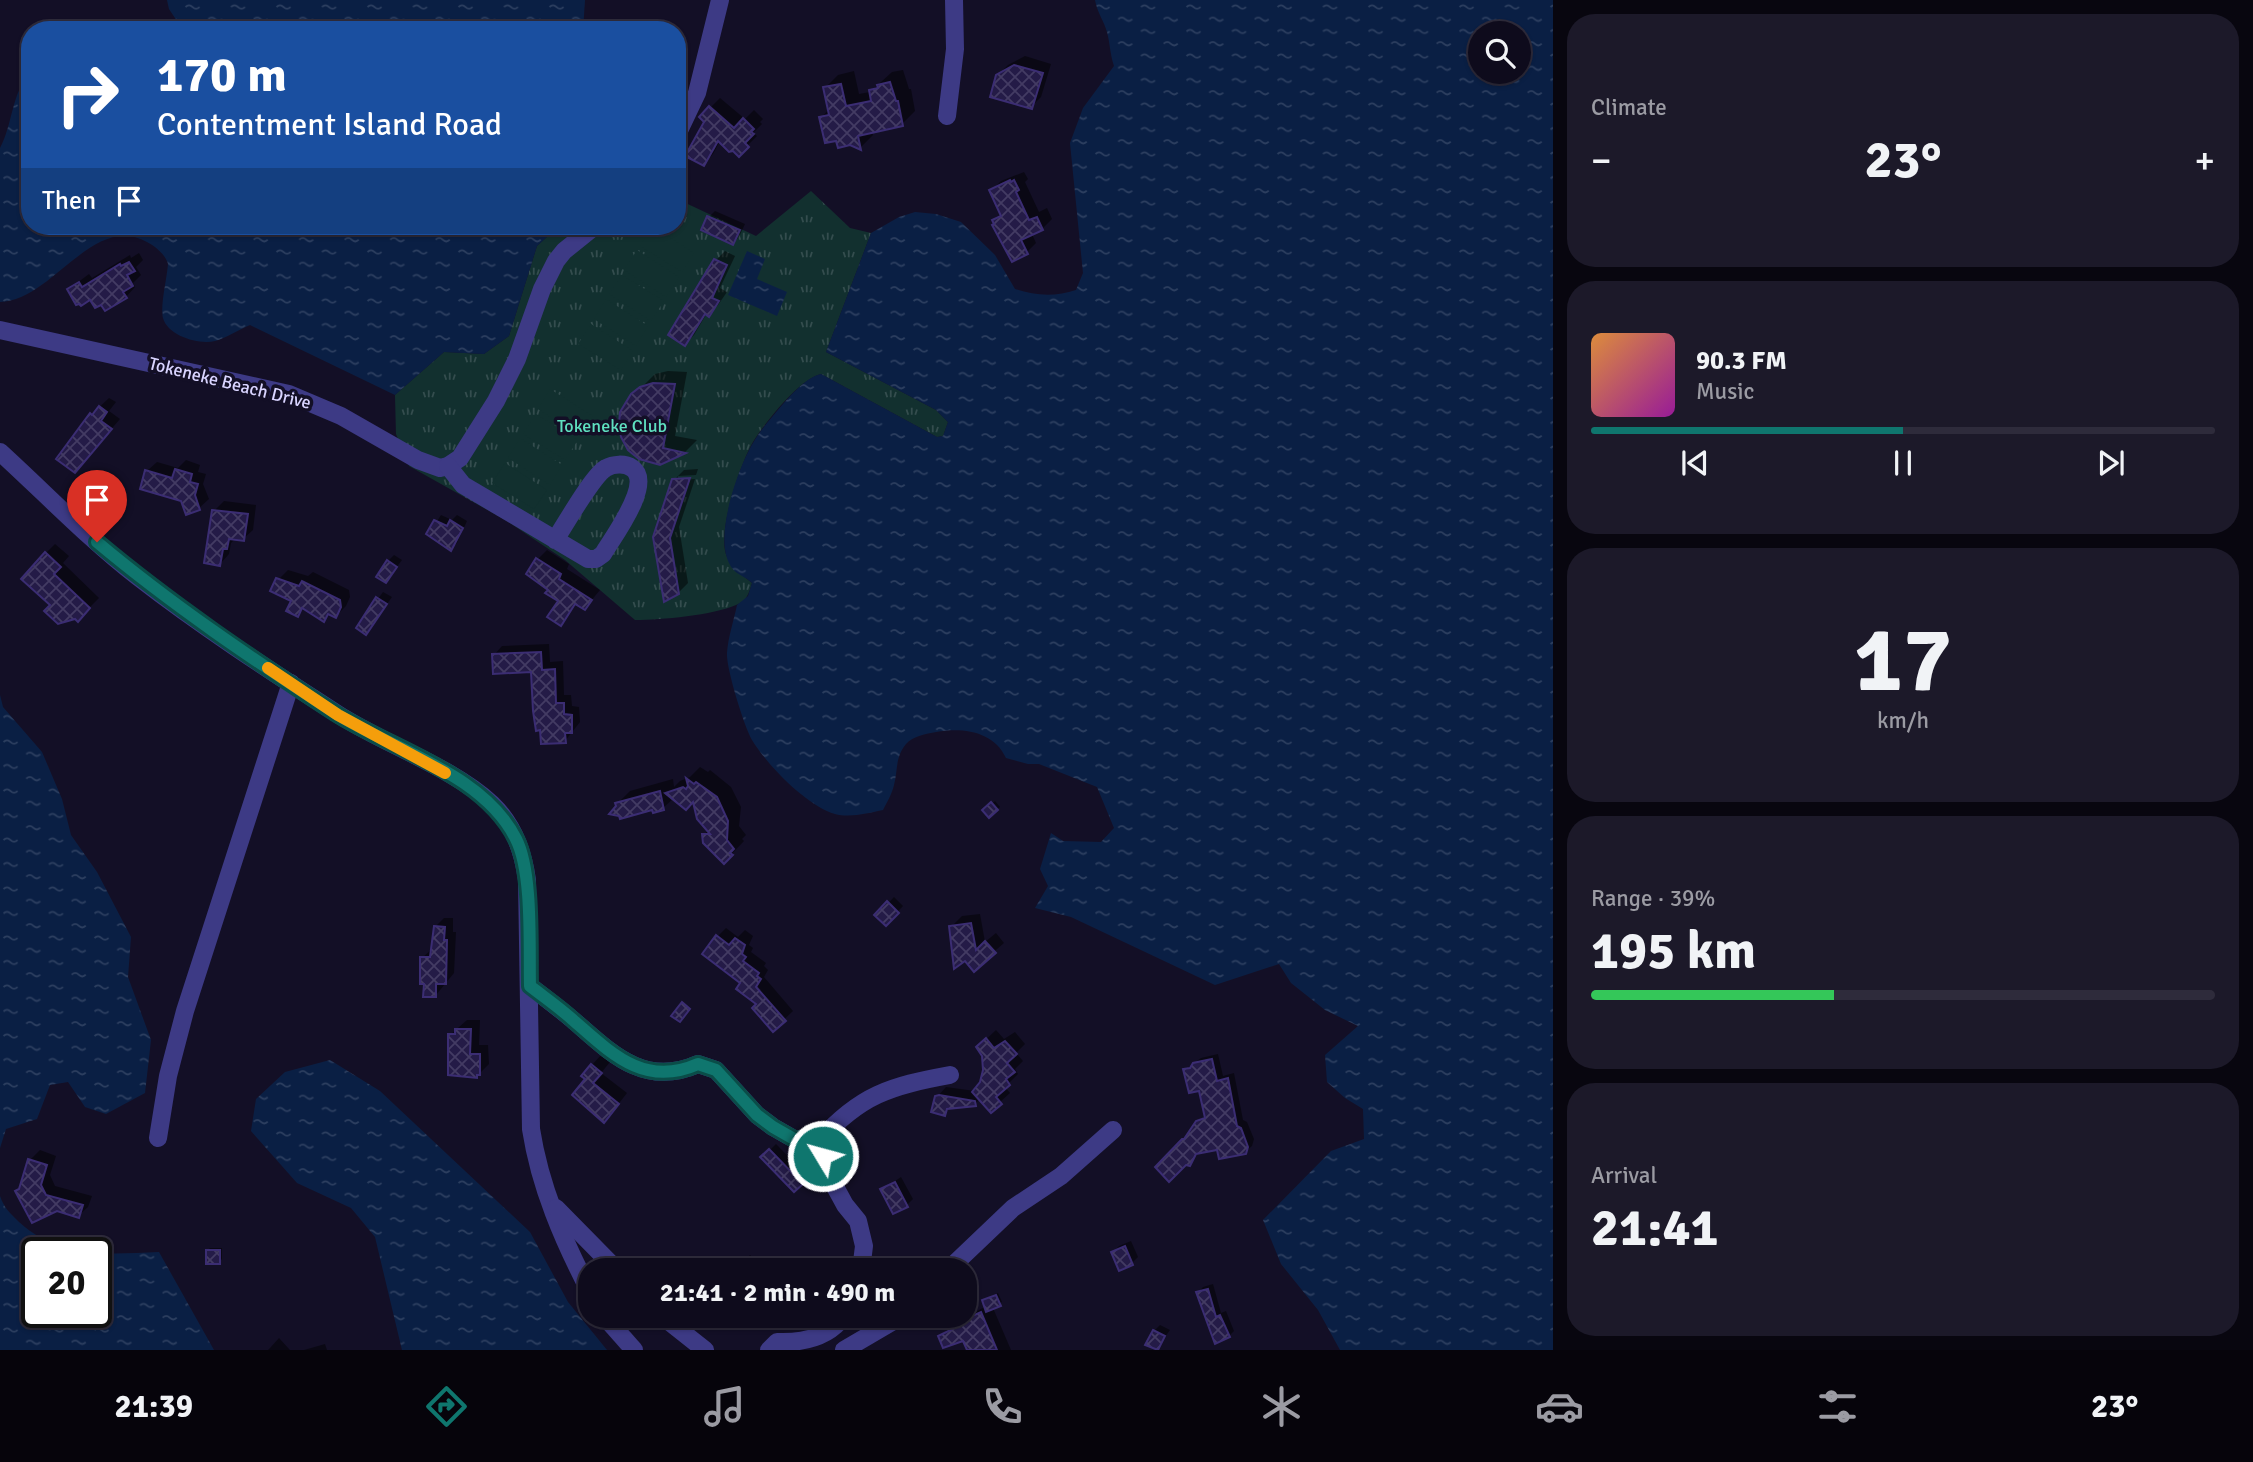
<!DOCTYPE html>
<html lang="en">
<head>
<meta charset="utf-8">
<style>
	:root { --surface:#0e0b1c; --page:#1c1929; --text:#f1f3f6; --muted:#9b9ba3; --line:#2e2b3b; --accent:#0f766e }
	body { margin:0; font-family:Signika,sans-serif; background:var(--page); color:var(--text); height:100vh; display:flex; flex-direction:column; font-size:26px; white-space:nowrap }
	* { box-sizing:border-box; margin:0 }
	p { font-size:23px; color:var(--muted) }
	.icon { flex:none; width:38px; height:38px; fill:none; stroke:currentColor; stroke-width:2; stroke-linecap:round; stroke-linejoin:round }
	.map { position:relative; flex:1; overflow:hidden }
	.details { display:flex; flex-direction:column; gap:14px; padding:14px; background:#08060f; width:700px }
	.details>* { flex:none }
	.top-card { position:absolute; left:21px; top:21px; width:665px; height:214px; border-radius:28px; box-shadow:0 2px 5px #0004,0 0 0 2px var(--line); background:#1a4fa0; color:#fff; overflow:hidden }
	.buttons { position:absolute; left:1468px; top:21px; display:grid; gap:14px }
	.buttons a { display:grid; place-items:center; width:63px; height:63px; border-radius:50%; background:var(--surface); box-shadow:0 2px 5px #0004,0 0 0 2px var(--line); font-size:35px }
	.speed { position:absolute; left:21px; top:1237px; display:flex; gap:14px; font-size:35px; font-weight:700; text-align:center }
	.speed>* { display:grid; place-content:center; width:91px; height:91px; border-radius:50%; background:var(--surface); box-shadow:0 2px 5px #0004,0 0 0 2px var(--line); line-height:1 }
	.speed .limit { border:4px solid #111; border-radius:10px; background:#fff; color:#111 }
	.pin { position:absolute; display:grid; place-items:center; width:60px; height:60px; color:#fff; margin:-72px -30px; border-radius:50% 50% 50% 0; rotate:-45deg; box-shadow:0 0 7px #0007 }
	.pin .icon { rotate:45deg }
	.me { position:absolute; width:77px; margin:-38px; rotate:307deg; stroke-linejoin:round; filter:drop-shadow(0 0 5px #0008) }
	.turn { display:flex; align-items:center; gap:24px; height:147px; padding:0 21px; font-size:32px }
	.turn .icon { width:91px; height:91px; stroke-width:2.5 }
	.turn b { display:block; font-size:49px; line-height:60px }
	.then { display:flex; align-items:center; height:66px; padding:0 21px; background:#0003; gap:14px; font-size:26px }
	.big { font-size:52px; font-weight:700; line-height:1.1 }
	.details .card { flex:1; display:flex; flex-direction:column; justify-content:center; gap:10px; min-width:0; padding:0 24px; border-radius:28px; background:var(--page) }
	.details .dial { align-items:center; gap:0 }
	.dial b { font-size:91px; line-height:1 }
	.song { display:flex; align-items:center; gap:21px }
	.cover { width:84px; height:84px; border-radius:10px; background:linear-gradient(135deg,hsl(30 70% 55%),hsl(300 70% 35%)) }
	.played { height:7px; border-radius:4px; background:linear-gradient(90deg,var(--accent) 50%,var(--line) 50%) }
	.keys { display:flex; justify-content:space-around; direction:ltr }
	.heat { display:flex; justify-content:space-between; align-items:center; font-size:38px; direction:ltr }
	.charge { height:10px; border-radius:5px; background:linear-gradient(90deg,#34c759 39%,var(--line) 0) }
	.trip { position:absolute; left:578px; top:1258px; width:399px; height:70px; border-radius:28px; background:var(--surface); box-shadow:0 2px 5px #0004,0 0 0 2px var(--line); font-weight:700; line-height:70px; text-align:center }
	.tab-bar { display:flex; height:112px; justify-content:space-around; align-items:center; background:#06040b; color:var(--muted) }
	.tab-bar .icon { width:49px; height:49px }
	.tab-bar .selected { color:var(--accent) }
	.tab-bar b { font-size:32px; color:var(--text) }
	main { display:flex; flex:1; min-height:0 }
	.map>svg:first-child { display:block }
	.grass { fill:url(#grass-tufts) }
	.pitch { fill:#12302f }
	.water { fill:url(#water-ripples); fill-rule:evenodd }
	.shadow { fill:#0007; fill-rule:evenodd }
	.building { fill:url(#building-cross-hatch); stroke:#3b2d73; stroke-width:2 }
	.lines { fill:none; stroke-linecap:round; stroke-linejoin:round }
	.minor { stroke:#3d3a85; stroke-width:18 }
	.route-casing { stroke:#0a4d48; stroke-width:18 }
	.route { stroke:#0f766e; stroke-width:12 }
	.slow { stroke:#f59e0b; stroke-width:12 }
	.labels { text-anchor:middle; dominant-baseline:central; stroke-width:7; stroke-linejoin:round; paint-order:stroke }
	.street-label { font-size:18px; fill:#d9d4ff; stroke:#130f26 }
	.park-label { font-size:18px; fill:#5fe0c0; stroke:#130f26 }
</style>
</head>
<body>
<main>
<div class="map">
<svg width="1553" height="1350" viewBox="0 0 1553 1350">
	<defs>
		<pattern id="grass-tufts" width="24" height="20" patternUnits="userSpaceOnUse" patternTransform="scale(1.75)"><rect width="24" height="20" fill="#12302f"/><path d="M3 7l-1-3M5 7V3M7 7l1-3M15 17l-1-3M17 17v-4M19 17l1-3" fill="none" stroke="#344d4e"/></pattern>
		<pattern id="water-ripples" width="26" height="14" patternUnits="userSpaceOnUse" patternTransform="scale(1.75)"><rect width="26" height="14" fill="#0a1f44"/><path d="M2 4q2-2 4 0t4 0M15 11q2-2 4 0t4 0" fill="none" stroke="#2d3f60"/></pattern>
		<pattern id="building-cross-hatch" width="8" height="8" patternUnits="userSpaceOnUse" patternTransform="scale(1.75)"><rect width="8" height="8" fill="#241b47"/><path d="M0 0l8 8M0 8l8-8" fill="none" stroke="#433b63"/></pattern>
	</defs>
	<rect width="100%" height="100%" fill="#130f26"/>
	<path class="grass" d="M811 191 850 228 871 233 826 352 936 410 948 422 943 436 937 437 821 374C800 378 764 424 753 442 740 464 716 534 727 557 733 571 743 575 752 583 749 593 747 601 736 605 714 615 660 620 635 620L565 560 507 521 409 466 396 434 395 395 444 352 484 354 509 336 537 246 559 226H677V199L756 236Z"/>
	<g class="pitch">
		<path d="M652 226 694 253 682 272 640 246Z"/>
		<path d="M637 250 679 277 666 297 624 270Z"/>
		<path d="M622 275 664 301 651 321 609 294Z"/>
		<path d="M606 299 648 326 636 346 594 319Z"/>
		<path d="M591 324 633 351 621 370 578 344Z"/>
		<path d="M550 389 593 416 580 436 538 409Z"/>
		<path d="M536 414 578 440 565 460 523 434Z"/>
		<path d="M520 438 562 465 550 485 508 458Z"/>
		<path d="M505 463 547 490 534 509 492 483Z"/>
	</g>
	<g class="water">
		<path d="M167 0H585L583 30H183L169 9Z"/>
		<path d="M1095 0H1553V1350H1340L1318 1310 1281 1264 1263 1220 1331 1151 1364 1139 1363 1109 1345 1098 1327 1082 1325 1055 1358 1026 1325 1010 1291 983 1279 964 1215 985 1071 917 1035 908 1048 886 1040 869 1051 833 1063 841 1101 842 1114 828 1097 787 1039 764H1028L1006 758C994 731 962 727 936 732 926 734 913 736 906 744 895 757 898 770 894 785 892 794 887 802 883 810 869 813 850 818 835 814 807 806 767 765 752 740 744 726 726 668 727 653 728 637 734 620 737 605L748 596 752 583C742 573 733 576 727 558 717 529 738 468 753 443 761 429 773 416 783 404 793 393 807 377 821 374L937 437 943 436 948 422 936 410 826 352 871 233 899 217 915 212 936 214 961 222 995 255 1015 289C1035 296 1056 297 1076 290L1083 273 1070 143 1083 108 1114 66C1110 54 1110 43 1107 32 1104 21 1097 12 1095 0ZM1480 33H1519V72H1480Z"/>
		<path d="M30 73V226H559L537 246 509 336 484 354 444 352 395 395 250 325C238 330 226 338 215 341 199 345 168 336 163 318 160 306 167 278 168 264 166 255 155 246 147 242 93 212 52 301 0 302V148C13 124 11 94 30 73Z"/>
		<path d="M747 251 765 259 757 279 787 292 777 316 728 295Z"/>
		<path d="M0 695 3 707 42 752 62 799 71 835 97 872 131 937 128 977 151 1040 145 1093 106 1114 85 1107 68 1082 50 1085 37 1119 6 1129 0 1148Z"/>
		<path d="M330 1060 380 1091 530 1232 568 1302 607 1350H402L375 1237 351 1208 297 1183 251 1131 256 1099 285 1072Z"/>
		<path d="M0 1196C4 1208 10 1213 19 1222 60 1259 107 1254 159 1252L214 1350H0ZM96 1253V1312H37V1253Z"/>
	</g>
	<g class="shadow">
		<path d="M1025 56 1051 64 1041 97 1031 107 998 75 1008 65Z"/>
		<path d="M903 70 909 89H911L915 111 902 124 872 131 873 135 860 148 837 139 821 118 829 109 825 88 838 75 854 71 859 94 870 92 892 72Z"/>
		<path d="M720 98 745 119 754 110 763 119 760 122 762 124 753 133 757 136 739 154 720 141 713 154 704 164 706 122 701 117Z"/>
		<path d="M1024 172 1028 179 1025 182 1039 212 1047 208 1052 219 1042 229 1032 234 1036 243 1027 252 994 221 1002 213 991 191 1001 181Z"/>
		<path d="M715 211 745 224 739 237 733 243 703 229 709 217Z"/>
		<path d="M725 251 735 256 720 288 727 292 718 305 709 314 707 313 694 335 685 344 715 261Z"/>
		<path d="M139 253 143 260 136 267 141 275 133 283 135 287 126 297 102 302 69 289 89 274 92 278 130 255 131 258Z"/>
		<path d="M668 371 687 372 675 436 697 440 685 452 660 463 626 403 655 374Z"/>
		<path d="M109 398 116 402 109 411 120 419 75 471 59 459 92 414Z"/>
		<path d="M186 460 200 465 198 472 206 474 203 484 209 499 199 508 182 500 147 471 157 462 178 468Z"/>
		<path d="M698 469 696 475 678 476V480L695 479 679 527 688 583 678 593 665 599 674 480 684 470Z"/>
		<path d="M224 501 256 505 253 530 243 539 236 538 231 543 229 554 220 564 214 511Z"/>
		<path d="M441 515 452 520 457 515 467 521 457 543 451 549 429 534Z"/>
		<path d="M55 544 69 556 63 563 99 598 87 610 52 605 46 553Z"/>
		<path d="M547 550 569 564 567 569 600 590 585 608 577 603 561 624 560 600 550 589 538 559Z"/>
		<path d="M394 555 402 560 386 581 388 561Z"/>
		<path d="M288 570 308 576 313 572 349 590 350 597 346 606 336 616 331 613 324 620 304 608 298 615 293 600 278 580Z"/>
		<path d="M383 592 392 597 366 633 358 627Z"/>
		<path d="M549 644 550 662 563 661 564 695H571L572 706 579 707 580 722 565 741 532 670 494 655 502 646Z"/>
		<path d="M700 767 708 772 710 770 731 787 741 807 739 826 746 835 742 839 744 841 724 862 704 835 709 829 694 800 674 798 663 808 618 807 617 804 630 791 673 779 674 787 680 781 690 777Z"/>
		<path d="M995 801 1000 807 990 815 985 810Z"/>
		<path d="M894 897 903 906 886 924 877 915Z"/>
		<path d="M980 914 985 942 996 933 1004 943 974 969 952 926 962 916Z"/>
		<path d="M444 918H453V932H456L454 973 436 995 422 958 433 948 435 927Z"/>
		<path d="M726 928 738 937 745 930 753 936 749 945 753 948 751 952 766 963 764 966 768 970 764 977 793 1011 773 1030 759 1004 743 983 718 936ZM751 979 761 990H757Z"/>
		<path d="M467 1020H480L479 1045H488L489 1064 477 1076 450 1035Z"/>
		<path d="M996 1030 1004 1039 1015 1032 1025 1044 1016 1053 1023 1061 1015 1069 1018 1074 1005 1087 1010 1093 1000 1102 980 1099 975 1104 951 1107 944 1114 937 1097 946 1087 975 1091 981 1083 985 1070 983 1056 978 1047Z"/>
		<path d="M1218 1054 1223 1076 1234 1073 1243 1120 1247 1122 1254 1139 1252 1146 1245 1152 1218 1147 1199 1152 1189 1164 1183 1140 1206 1115 1200 1089 1185 1070 1201 1058Z"/>
		<path d="M601 1055 610 1062 601 1073 627 1093 613 1111 587 1079 592 1065Z"/>
		<path d="M776 1144 808 1177 794 1190 763 1157Z"/>
		<path d="M40 1150 56 1156 50 1175 55 1186 92 1196 88 1207 78 1216 17 1191 21 1187 30 1160Z"/>
		<path d="M901 1177 913 1199 907 1205 882 1190Z"/>
		<path d="M1131 1241 1138 1257 1132 1263 1113 1252 1119 1246Z"/>
		<path d="M210 1248H222V1259L219 1262 207 1251Z"/>
		<path d="M750 1255 758 1262 761 1259 771 1269 737 1270Z"/>
		<path d="M833 1260 847 1261 846 1270H827V1266Z"/>
		<path d="M1213 1284 1221 1313 1226 1311 1234 1331 1229 1336 1198 1293 1203 1287Z"/>
		<path d="M998 1293 1002 1302 993 1308 1011 1350H970L964 1339 940 1337 950 1327 986 1306 984 1301 987 1298Z"/>
		<path d="M1160 1325 1170 1330 1157 1348 1154 1331Z"/>
		<path d="M279 1338 290 1350H268L270 1348Z"/>
		<path d="M325 1344 327 1350H304Z"/>
	</g>
	<g class="building">
		<path d="M1014 65 1043 73 1032 109 990 97 996 75Z"/>
		<path d="M890 82 896 101H898L903 126 858 136 861 150 850 145 838 148 836 141 825 143 819 117 829 115 823 87 841 84 846 106 871 101 869 90 878 88 877 85Z"/>
		<path d="M709 106 734 128 743 118 754 129 751 132 754 134 745 143 749 147 739 157 733 151 729 152 718 141 704 166 685 156 704 122 699 117Z"/>
		<path d="M1010 180 1011 182 1014 180 1019 190 1016 192 1029 220 1037 217 1043 230 1021 240 1028 254 1012 262 992 225 994 224 992 220 1001 216 989 190Z"/>
		<path d="M707 216 740 230 733 245 701 230Z"/>
		<path d="M714 259 727 265 712 298 719 301 709 317 705 314 685 346 668 335Z"/>
		<path d="M129 262 135 271 127 275 133 286 123 292 127 298 105 311 101 305 95 308 90 300 81 306 79 304 76 305 67 289 79 282 82 287 120 264 121 266Z"/>
		<path d="M653 383 675 384 663 448 686 453 660 465 639 459 628 450 621 437 619 423 620 412 631 394 640 387Z"/>
		<path d="M99 406 107 412 101 421 112 429 75 473 56 459 90 413 92 415Z"/>
		<path d="M175 469 192 474 190 482 198 484 195 495 200 510 186 515 181 501 140 489 145 470 172 478Z"/>
		<path d="M690 478 670 538 679 594 664 602 653 537 672 479Z"/>
		<path d="M212 510 248 514 244 541 229 539 227 549H223L220 566 204 563Z"/>
		<path d="M434 520 447 526 450 520 463 528 451 551 426 534Z"/>
		<path d="M45 552 61 567 54 574 90 608 78 622 75 619 58 624 44 611 50 605 21 579Z"/>
		<path d="M536 558 561 574 559 579 592 600 585 610 575 604 561 626 547 617 558 601 545 593 548 590 526 574Z"/>
		<path d="M387 560 397 567 386 583 376 577Z"/>
		<path d="M276 578 299 586 302 581 340 600 341 607 336 618 328 614 324 622 302 608 298 617 286 611 291 601 270 591Z"/>
		<path d="M376 597 387 604 366 635 356 628Z"/>
		<path d="M541 652 542 670 555 669 556 703H564V714L572 715V733H565L566 743 541 744 540 730 536 731 533 711 531 672 493 674 492 654Z"/>
		<path d="M686 778 694 784 696 782 717 797 728 821 727 840 734 849 730 853 733 855 724 864 703 843 702 834H710L697 819 693 802 686 810 665 793 683 787 686 789 688 786Z"/>
		<path d="M660 791 664 810 653 813 652 810 620 819 619 816 609 814 616 806 615 803Z"/>
		<path d="M991 802 998 810 989 818 982 810Z"/>
		<path d="M887 901 899 913 886 926 874 915Z"/>
		<path d="M971 923 976 950 985 941 996 953 974 972 965 961 954 969 949 926Z"/>
		<path d="M434 926 445 927 444 940H447L446 984H436V997H423L424 984H420V957H430Z"/>
		<path d="M716 935 729 945 735 938 745 945 742 954 746 957 743 961 759 973 757 976 761 979 756 987 786 1021 773 1032 752 1008 756 1004 736 989 740 983 702 954Z"/>
		<path d="M682 1002 690 1009 680 1022 671 1016Z"/>
		<path d="M455 1029H471L470 1054H480V1075H477V1078L448 1075V1034H455Z"/>
		<path d="M986 1038 994 1048 1005 1041 1017 1054 1007 1063 1015 1072 1006 1079 1010 1085 996 1097 1002 1104 991 1113 972 1092 980 1082 983 1070 982 1056 976 1047Z"/>
		<path d="M1212 1059 1217 1081 1228 1078 1237 1126 1241 1128 1248 1147 1246 1154 1219 1159 1217 1150 1196 1154 1190 1166 1186 1165 1169 1182 1155 1167 1182 1139H1184L1196 1121 1205 1118 1199 1091 1189 1093 1183 1069 1190 1068 1193 1063Z"/>
		<path d="M591 1064 602 1073 593 1083 619 1104 604 1123 572 1095 585 1079 581 1076Z"/>
		<path d="M939 1095 975 1101 976 1106 947 1109 945 1116 931 1112 935 1096Z"/>
		<path d="M769 1149 803 1184 794 1192 760 1157Z"/>
		<path d="M28 1159 47 1165 41 1185 46 1195 83 1205 79 1218 57 1211 32 1223 15 1191 19 1189Z"/>
		<path d="M895 1182 908 1207 893 1214 880 1189Z"/>
		<path d="M1125 1246 1133 1265 1119 1271 1111 1252Z"/>
		<rect x="206" y="1250" width="14" height="14"/>
		<path d="M1208 1289 1216 1317 1220 1315 1230 1337 1215 1344 1196 1292Z"/>
		<path d="M996 1295 1001 1306 986 1312 982 1300Z"/>
		<path d="M981 1312 997 1350H967L963 1341 943 1348 938 1336 965 1323 963 1320Z"/>
		<path d="M1153 1330 1165 1336 1158 1350 1145 1345Z"/>
	</g>
	<g class="lines">
		<g class="minor">
			<path d="M947 116 955 49 954 0"/>
			<path d="M677 135 697 93 720 0"/>
			<path d="M0 330 289 394 341 416 418 460 440 468 448 466 460 458 496 401 517 359 542 289 556 261 564 251 595 226"/>
			<path d="M0 452C46 494 89 539 138 577 201 626 269 670 336 713 383 744 451 766 492 804 514 825 523 851 527 880L531 1129C540 1187 563 1240 590 1292"/>
			<path d="M448 466 463 485 588 559H596L603 554C613 537 654 483 632 468 625 463 613 464 606 468 593 475 565 525 555 540"/>
			<path d="M530 986C544 997 559 1008 573 1020 611 1053 644 1088 698 1064L716 1070 757 1115 773 1127 794 1139 819 1141C860 1095 890 1086 950 1075"/>
			<path d="M158 1138 168 1076 185 1011 291 683"/>
			<path d="M819 1141 827 1172 845 1205 858 1221 864 1246 861 1270"/>
			<path d="M556 1208 617 1270"/>
			<path d="M948 1270 1013 1208 1061 1176 1113 1130"/>
			<path d="M604 1316 634 1350"/>
			<path d="M662 1316 705 1350"/>
			<path d="M769 1350 777 1342C803 1343 828 1338 844 1316"/>
			<path d="M844 1350 902 1316"/>
		</g>
	</g>
	<g class="lines">
		<defs>
			<path id="route" d="M97 542C172 605 254 660 335 713 393 750 484 774 516 839 533 872 529 947 530 986 544 997 560 1008 573 1020 611 1053 644 1088 698 1064L716 1070 757 1115 773 1127 794 1139 819 1140 823 1156"/>
		</defs>
		<use href="#route" class="route-casing"/>
		<use href="#route" class="route"/>
		<path class="slow" d="M268 668 338 715 445 773"/>
	</g>
	<g class="labels">
		<g class="street-label">
			<text transform="translate(230 383) rotate(14)">Tokeneke Beach Drive</text>
		</g>
		<g class="park-label">
			<text x="612" y="426">Tokeneke Club</text>
		</g>
	</g>
</svg>
<div class="buttons">
<a><svg class="icon" aria-label="search" viewBox="0 0 24 24"><circle cx="10" cy="10" r="6"/><path d="M15 15l6 6"/></svg></a>
</div>
<div class="speed"><div class="limit">20</div></div>
<div class="pin" style="left:97px;top:542px;background:#d93025"><svg class="icon" aria-label="arrive" viewBox="0 0 24 24"><path d="M6 21V4h12l-3 4 3 4H6"/></svg></div>
<svg class="me" style="left:823px;top:1156px" viewBox="-20 -20 40 40"><circle r="17" fill="#0f766e" stroke="#fff" stroke-width="3"/><path d="M0-11L8 9 0 5-8 9z" fill="#fff"/></svg>
<div class="trip">21:41 · 2 min · 490 m</div>
<div class="top-card">
<div class="turn"><svg class="icon" aria-label="right" viewBox="0 0 24 24"><path d="M7 20v-9h11M14 6l5 5-5 5"/></svg><div><b>170 m</b>Contentment Island Road</div></div>
<div class="then">Then<svg class="icon" aria-label="arrive" viewBox="0 0 24 24"><path d="M6 21V4h12l-3 4 3 4H6"/></svg></div>
</div>
</div>
<section class="details">
<div class="card"><p>Climate</p>
<div class="heat"><a>−</a><b class="big">23°</b><a>+</a></div>
</div>
<div class="card">
<div class="song"><i class="cover"></i><div><b>90.3 FM</b><p>Music</p></div></div>
<div class="played"></div>
<div class="keys"><svg class="icon" aria-label="previous" viewBox="0 0 24 24"><path d="M18 5L8 12l10 7zM5 5v14"/></svg><svg class="icon" aria-label="pause" viewBox="0 0 24 24"><path d="M8 5v14M16 5v14"/></svg><svg class="icon" aria-label="next" viewBox="0 0 24 24"><path d="M6 5l10 7-10 7zM19 5v14"/></svg></div>
</div>
<div class="card dial"><b>17</b><p>km/h</p></div>
<div class="card"><p>Range · 39%</p><b class="big">195 km</b><div class="charge"></div></div>
<div class="card"><p>Arrival</p><b class="big">21:41</b></div>
</section>
</main>
<nav class="tab-bar">
<b>21:39</b>
<svg class="icon selected" aria-label="directions" viewBox="0 0 24 24"><path d="M12 3l9 9-9 9-9-9zM9 14v-3h6M13 9l2 2-2 2"/></svg>
<svg class="icon" aria-label="music" viewBox="0 0 24 24"><path d="M9 18V5l10-2v13"/><circle cx="6" cy="18" r="3"/><circle cx="16" cy="16" r="3"/></svg>
<svg class="icon" aria-label="phone" viewBox="0 0 24 24"><path d="M5 4h4l2 5-3 2q2 4 5 5l2-3 5 2v4C11 20 4 13 5 4z"/></svg>
<svg class="icon" aria-label="climate" viewBox="0 0 24 24"><path d="M12 3v18M4 7l16 10M4 17L20 7"/></svg>
<svg class="icon" aria-label="car" viewBox="0 0 24 24"><path d="M5 17H2v-5l4-1 3-4h7l3 4 3 1v5h-3M9 17h6M6 11h13"/><circle cx="7" cy="17" r="2"/><circle cx="17" cy="17" r="2"/></svg>
<svg class="icon" aria-label="filters" viewBox="0 0 24 24"><path d="M4 7h16M4 17h16"/><circle cx="9" cy="7" r="2"/><circle cx="15" cy="17" r="2"/></svg>
<b>23°</b>
</nav>
</body>
</html>
